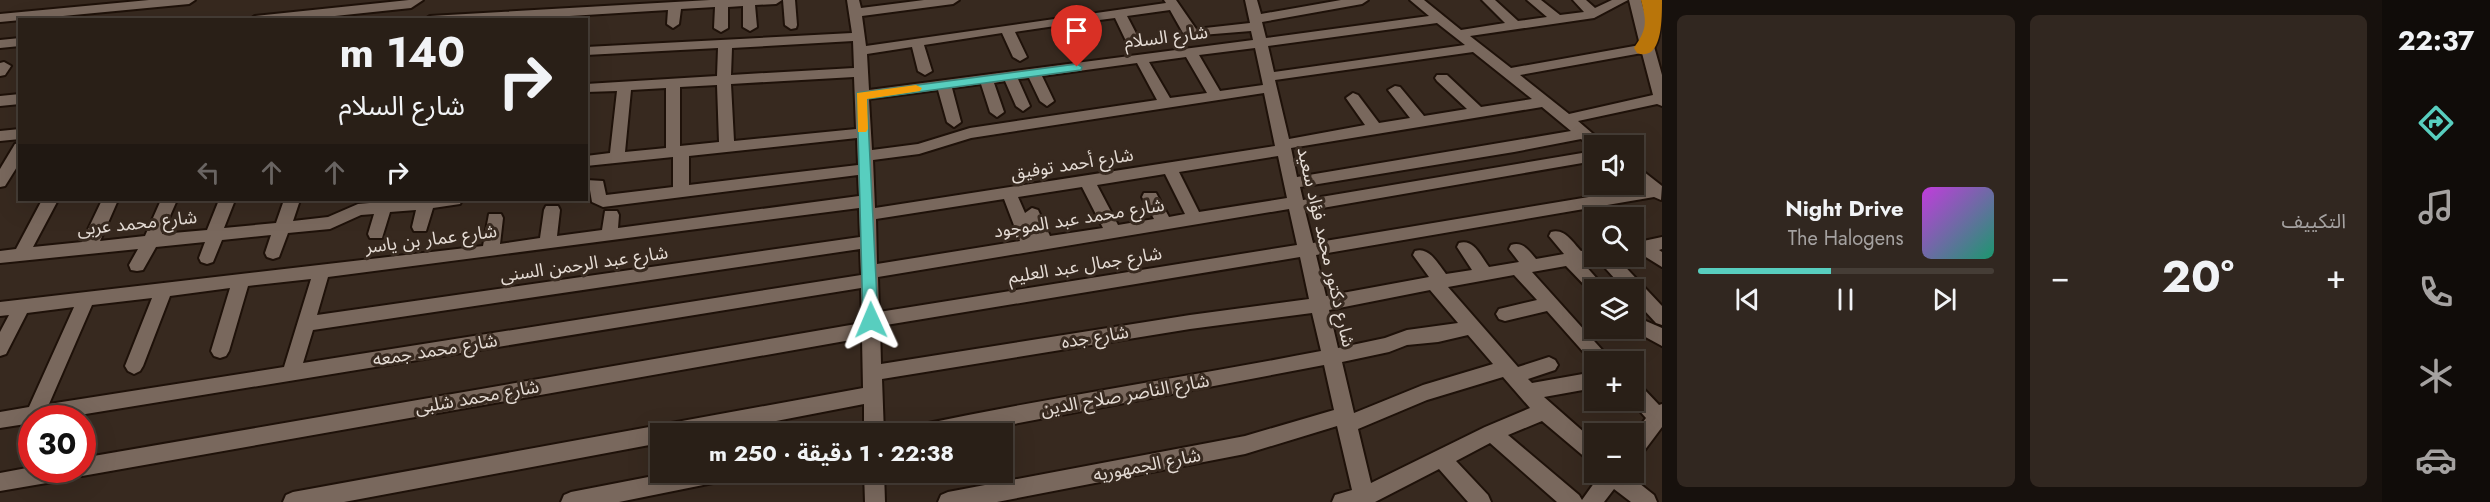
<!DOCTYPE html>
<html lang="ar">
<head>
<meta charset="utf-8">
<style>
	:root { --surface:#291f17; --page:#312720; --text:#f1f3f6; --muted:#a5a2a1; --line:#453d36; --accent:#58cebf }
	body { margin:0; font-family:Jost,"Noto Sans Arabic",sans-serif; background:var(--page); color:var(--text); direction:rtl; height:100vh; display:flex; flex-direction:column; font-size:22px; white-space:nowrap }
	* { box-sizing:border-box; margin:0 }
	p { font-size:20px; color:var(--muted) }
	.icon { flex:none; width:33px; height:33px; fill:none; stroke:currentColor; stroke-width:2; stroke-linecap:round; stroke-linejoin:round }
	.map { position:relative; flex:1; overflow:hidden; direction:ltr }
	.sheet { display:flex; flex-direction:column; gap:15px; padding:15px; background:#17110d; width:720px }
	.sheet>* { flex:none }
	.top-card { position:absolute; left:18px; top:18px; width:570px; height:183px; border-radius:0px; box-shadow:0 6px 24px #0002,0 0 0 2px var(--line); direction:rtl; background:#291f17; color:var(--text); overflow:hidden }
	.controls { position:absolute; left:1584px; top:135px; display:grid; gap:12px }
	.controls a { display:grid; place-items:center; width:60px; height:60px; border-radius:0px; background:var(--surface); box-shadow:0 6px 24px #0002,0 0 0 2px var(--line); font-size:30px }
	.speed { position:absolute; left:18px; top:405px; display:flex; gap:12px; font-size:30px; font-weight:700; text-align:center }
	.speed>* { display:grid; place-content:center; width:78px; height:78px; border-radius:50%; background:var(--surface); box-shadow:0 6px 24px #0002,0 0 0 2px var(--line); line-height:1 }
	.speed .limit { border:9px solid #d22; background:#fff; color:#111 }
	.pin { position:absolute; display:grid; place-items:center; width:51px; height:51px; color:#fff; margin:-62px -26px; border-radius:50% 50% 50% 0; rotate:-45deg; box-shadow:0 0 6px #0007 }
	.pin .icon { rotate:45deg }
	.me { position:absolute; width:66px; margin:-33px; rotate:359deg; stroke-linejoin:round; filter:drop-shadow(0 0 4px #0008) }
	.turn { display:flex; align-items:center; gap:21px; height:126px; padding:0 24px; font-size:27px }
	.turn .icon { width:78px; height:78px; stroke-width:2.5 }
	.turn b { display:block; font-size:42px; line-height:51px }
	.lanes { display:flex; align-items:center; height:57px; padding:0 24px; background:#0003; justify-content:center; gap:30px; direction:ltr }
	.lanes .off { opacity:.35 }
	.big { font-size:45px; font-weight:700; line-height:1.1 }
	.sheet .tile { flex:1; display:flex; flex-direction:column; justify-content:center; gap:9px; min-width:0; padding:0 21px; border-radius:9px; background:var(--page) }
	.song { display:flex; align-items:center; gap:18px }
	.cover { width:72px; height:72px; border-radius:9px; background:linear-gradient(135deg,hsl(290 70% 55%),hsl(160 70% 35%)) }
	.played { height:6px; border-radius:3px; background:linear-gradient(90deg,var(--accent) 45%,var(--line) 45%) }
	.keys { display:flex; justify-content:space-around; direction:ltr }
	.heat { display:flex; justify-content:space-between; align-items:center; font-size:33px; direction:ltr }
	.sheet .tiles { flex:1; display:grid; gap:15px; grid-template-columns:repeat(2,1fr) }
	.trip { position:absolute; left:650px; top:423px; width:363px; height:60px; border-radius:0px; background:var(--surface); box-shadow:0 6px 24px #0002,0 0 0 2px var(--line); font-weight:700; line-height:60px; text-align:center; direction:rtl }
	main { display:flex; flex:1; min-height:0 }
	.menu { display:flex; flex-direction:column; width:108px; justify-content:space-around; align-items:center; background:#100c09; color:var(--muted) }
	.menu .icon { width:42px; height:42px }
	.menu .selected { color:var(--accent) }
	.menu b { font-size:27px; color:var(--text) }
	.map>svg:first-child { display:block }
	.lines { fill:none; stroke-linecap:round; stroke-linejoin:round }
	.street-casing { stroke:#1e1109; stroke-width:4 }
	.highway-casing { stroke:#1e1109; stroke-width:3 }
	.street { fill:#79685d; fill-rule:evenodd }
	.highway { fill:#b9750a; fill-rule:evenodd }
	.route { fill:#58cebf; stroke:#39867c; stroke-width:1.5 }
	.slow { fill:#f59e0b }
	.labels { text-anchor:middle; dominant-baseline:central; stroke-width:6; stroke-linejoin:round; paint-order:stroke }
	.street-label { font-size:18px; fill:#e5dcd5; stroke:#37291f }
</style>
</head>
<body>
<main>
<nav class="menu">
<b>22:37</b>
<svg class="icon selected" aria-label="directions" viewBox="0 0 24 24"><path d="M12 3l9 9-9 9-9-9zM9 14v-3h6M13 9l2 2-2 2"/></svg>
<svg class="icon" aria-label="music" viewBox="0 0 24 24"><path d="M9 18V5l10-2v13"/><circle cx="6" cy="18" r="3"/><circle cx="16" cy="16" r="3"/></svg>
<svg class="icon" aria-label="phone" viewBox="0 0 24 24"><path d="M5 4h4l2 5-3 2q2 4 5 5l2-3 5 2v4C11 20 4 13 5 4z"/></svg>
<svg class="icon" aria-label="climate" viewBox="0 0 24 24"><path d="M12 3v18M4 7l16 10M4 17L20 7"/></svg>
<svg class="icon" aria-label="car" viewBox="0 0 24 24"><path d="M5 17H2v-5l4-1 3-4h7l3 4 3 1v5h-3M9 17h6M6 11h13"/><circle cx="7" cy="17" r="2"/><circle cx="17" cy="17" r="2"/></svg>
</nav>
<section class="sheet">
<div class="tiles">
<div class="tile"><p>التكييف</p>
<div class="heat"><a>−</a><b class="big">20°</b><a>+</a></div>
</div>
<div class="tile">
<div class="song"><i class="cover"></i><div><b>Night Drive</b><p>The Halogens</p></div></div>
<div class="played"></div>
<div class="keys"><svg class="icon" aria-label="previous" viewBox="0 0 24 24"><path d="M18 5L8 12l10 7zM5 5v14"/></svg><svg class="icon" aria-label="pause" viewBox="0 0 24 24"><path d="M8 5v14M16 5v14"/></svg><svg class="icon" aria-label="next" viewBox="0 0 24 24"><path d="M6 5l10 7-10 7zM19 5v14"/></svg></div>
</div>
</div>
</section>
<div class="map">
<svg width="1662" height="502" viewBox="0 0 1662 502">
	<rect width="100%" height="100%" fill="#37291f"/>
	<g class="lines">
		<defs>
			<g id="street">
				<path d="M149 0H195L189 4 0 22V14Z"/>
				<path d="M409 0H423L411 8 297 20H249L255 16Z"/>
				<path d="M710 0H782L776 4 755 5 757 27 750 31 743 27V6L728 7V28L721 32 714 28 715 7 681 9 679 24 673 28 667 24 668 10 505 20H424L430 16Z"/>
				<path d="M783 0H795L797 25 796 28 791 29 785 25Z"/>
				<path d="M847 0H859L861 8 924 0H959L953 4 862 16 866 46 1166 3 1164 0H1176L1196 29 1250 23 1245 0H1257L1261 14 1341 0H1368L1362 4 1262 22 1266 38 1429 16 1410 0H1424L1461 30 1505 23 1482 0H1495L1518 21 1547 17 1527 0H1541L1560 15 1584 12 1573 0H1586L1595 8 1612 0H1628L1594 18 1470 36 1511 68 1640 45 1629 0H1641L1662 75V106L1657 104 1578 121 1607 146H1594V149L1581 139 1514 152 1300 187 1303 200 1594 151V161L1305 211 1313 243 1643 188 1634 180V167L1639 168 1662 186 1661 200 1654 197 1316 255 1326 296 1429 277 1413 255 1415 251C1429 246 1438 264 1446 274L1472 270 1457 247 1459 243C1474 238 1481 257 1489 267L1519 262 1509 249 1511 245C1523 241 1529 251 1536 259L1564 254 1549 236 1551 232C1565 228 1572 242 1581 251L1594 249V256H1615L1662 306V325L1656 323 1634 299V290H1625L1598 260 1583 263 1607 290H1594V295L1566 266 1532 272 1613 362H1594V364L1547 311 1505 321 1499 319 1496 314 1499 309 1537 300 1514 275 1448 287 1518 367 1549 357 1555 360 1558 365 1555 370 1528 379 1532 383 1594 372V388L1544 397 1594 441V462L1587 459 1542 421 1508 435 1579 495 1582 500 1602 472H1625L1654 495 1657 502H1631L1614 489 1604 502H1557L1490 443 1456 461 1488 495 1491 502H1468L1439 469 1375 502H1332L1335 495 1352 490 1337 426 1245 454 997 502H938L941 495 948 492 1245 436 1334 410 1324 365 961 434H910L912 428 919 425C1052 397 1187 377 1321 351L1312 313 1190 329 882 379 884 434H864V404L709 434H660V443L344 502H283L286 495 293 492 863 388 862 338 82 476 78 474 70 479 0 491V473L32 467V470H82V458L862 323 861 288 61 418H32V423L0 428V412L29 407 74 307 27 313 6 354 0 356V332L9 315 0 316V302L483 246 489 214H501L503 218 500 244 540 238 544 210 546 206H558L560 210 557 236 602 230 605 211H617L619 215 618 228 859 196 858 175 603 207 592 202 590 190H586V180L603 181 606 195 673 187V157L586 166V156L610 153 617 91 586 92V84L717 76 718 48 586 55V47L852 33ZM1170 10 1183 33 1189 36 1251 31 1253 40 869 90 867 54 912 47 918 71 925 75 932 71 924 45 1002 33 1013 57 1020 61 1027 57 1015 32 1055 26 1065 48 1072 52 1079 48 1068 24 1115 18 1126 41 1133 45 1140 41 1127 16ZM1437 23 1465 45 1274 72 1268 46ZM853 41 854 68 731 75 732 48ZM1255 48 1263 85 1220 91 1199 55ZM1473 52 1532 99 1481 107 1447 75H1437L1435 78 1437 81 1467 109 1424 116 1400 87 1395 86 1388 90 1410 118 1379 123 1358 95 1353 93 1346 98 1365 125 1289 139 1275 80ZM1642 53 1653 95 1569 114 1520 75ZM1186 57 1207 93 1170 98 1149 62ZM1137 63 1157 100 970 128 918 144 872 150 869 99 938 90 947 122 954 127 961 122 952 88 981 84 990 112 997 117 1004 112 994 83 1005 81 1016 106 1023 111 1030 106 1018 79 1029 78 1040 101 1047 106 1054 101 1042 76ZM854 77 856 129 734 141 731 84ZM717 85 719 142 680 146V87ZM666 88V148L625 152 631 90ZM1264 93 1275 146 875 208 873 160 919 154 971 138ZM1542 107 1571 131 1297 177 1291 148ZM857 138 858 165 689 185V156ZM1278 156 1287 198 1199 212 1179 172ZM1165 174 1185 214 1169 217 1156 193H1144L1142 197 1154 219 1118 225 1097 185ZM1082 187 1103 228 1050 236 1038 210 1032 208 1025 213 1018 197ZM1004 199 1020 241 877 264 876 219ZM859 208 860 237 317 315 328 277ZM1289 209 1297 245 879 312 878 277ZM860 249 861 275 303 363 313 330ZM1300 257 1309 299 1190 315 881 364 880 326ZM311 279 284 367 49 404 92 305 152 298 125 366 128 371 134 374 140 371 143 366 170 296 230 288 211 351 214 356 220 358 226 356 229 351 248 286ZM1430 290 1458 323 1407 330 1385 338 1338 348 1329 310ZM1468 335 1493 364 1423 385 1354 413 1342 362 1389 352 1407 345 1438 342ZM1503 377 1530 408 1485 427 1371 483 1358 429 1427 400Z"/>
				<path d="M20 38V46L0 48V40Z"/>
				<path d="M4 62 11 66 5 75 0 76V63Z"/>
				<path d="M20 94V104L0 106V96Z"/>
				<path d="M20 129V139L0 141V131Z"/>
				<path d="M20 143V162L5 186 0 187V169L15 144Z"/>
				<path d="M42 200H58L33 247 82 242 102 200H118L100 241 145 236 161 200H177L162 234 207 230 219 200H235L224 228 276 223 284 200H300L293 221 328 217 358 204 404 200H462L460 204 433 208 426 231H414L412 227 416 210 390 212 382 238H370L368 234 374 214 361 215 330 229 288 233 279 257 273 259 267 257 265 253 271 235 222 240 213 262 207 264 201 262 199 258 205 242 156 247 143 270 137 271 131 270 129 265 138 249 0 263V251L16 249Z"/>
				<path d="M1662 237V249L1659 250 1662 252V267L1641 254 1634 255V243Z"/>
				<path d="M1634 316 1662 328V346L1629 328H1634Z"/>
				<path d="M1634 384 1641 386 1659 405 1662 404V427L1641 455 1634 458V434L1646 418 1630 400H1634Z"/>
				<path d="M674 472H733L730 478 723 481 619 502H561L564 495 571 492Z"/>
				<path d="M864 472H884L885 502H865Z"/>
			</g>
			<path id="highway" d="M1641 0H1662C1662 21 1662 62 1637 53L1634 48C1647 29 1647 23 1641 0Z"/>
		</defs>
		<use href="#street" class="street-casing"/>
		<use href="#highway" class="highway-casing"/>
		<use href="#street" class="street"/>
		<use href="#highway" class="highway"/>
	</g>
	<path class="route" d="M1077 64 1082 67 1081 70 867 99 878 320 876 324H865L863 320 857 93Z"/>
	<path class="slow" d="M916 85 922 88 920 91 867 99 868 129 866 132H858L857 93Z"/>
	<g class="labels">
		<g class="street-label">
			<text transform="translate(1166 37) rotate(-7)">شارع السلام</text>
			<text transform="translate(1072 164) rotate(-9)">شارع أحمد توفيق</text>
			<text transform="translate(1079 218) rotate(-9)">شارع محمد عبد الموجود</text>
			<text transform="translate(137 223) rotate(-6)">شارع محمد عربى</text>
			<text transform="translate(431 239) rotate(-7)">شارع عمار بن ياسر</text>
			<text transform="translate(1326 247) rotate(77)">شارع دكتور محمد فؤاد سعيد</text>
			<text transform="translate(584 264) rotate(-8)">شارع عبد الرحمن السنى</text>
			<text transform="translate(1085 265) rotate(-9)">شارع جمال عبد العليم</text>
			<text transform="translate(1095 337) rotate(-9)">شارع جده</text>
			<text transform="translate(435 350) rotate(-9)">شارع محمد جمعه</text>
			<text transform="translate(1125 395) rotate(-10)">شارع الناصر صلاح الدين</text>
			<text transform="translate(477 397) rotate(-10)">شارع محمد شلبى</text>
			<text transform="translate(1147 465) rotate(-11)">شارع الجمهوريه</text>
		</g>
	</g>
</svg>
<div class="controls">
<a><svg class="icon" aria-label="sound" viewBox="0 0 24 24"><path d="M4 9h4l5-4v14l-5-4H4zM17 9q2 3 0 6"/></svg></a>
<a><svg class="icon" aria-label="search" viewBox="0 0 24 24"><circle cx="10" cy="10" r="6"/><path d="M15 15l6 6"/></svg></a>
<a><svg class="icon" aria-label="layers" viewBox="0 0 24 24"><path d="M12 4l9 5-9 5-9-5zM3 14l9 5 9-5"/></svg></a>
<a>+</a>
<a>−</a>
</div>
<div class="speed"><div class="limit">30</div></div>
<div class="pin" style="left:1077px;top:67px;background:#d93025"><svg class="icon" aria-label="arrive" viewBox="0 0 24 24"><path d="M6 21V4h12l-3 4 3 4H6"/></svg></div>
<svg class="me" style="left:871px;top:320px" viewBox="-20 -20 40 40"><path d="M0-17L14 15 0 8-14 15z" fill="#58cebf" stroke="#fff" stroke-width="4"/></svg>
<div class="trip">22:38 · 1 دقيقة · 250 m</div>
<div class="top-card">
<div class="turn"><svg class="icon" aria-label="right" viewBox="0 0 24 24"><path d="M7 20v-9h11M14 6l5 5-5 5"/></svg><div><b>140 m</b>شارع السلام</div></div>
<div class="lanes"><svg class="icon off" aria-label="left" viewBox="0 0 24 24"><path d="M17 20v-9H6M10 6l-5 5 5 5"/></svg><svg class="icon off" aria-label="ahead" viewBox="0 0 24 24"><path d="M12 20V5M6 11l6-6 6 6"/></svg><svg class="icon off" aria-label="ahead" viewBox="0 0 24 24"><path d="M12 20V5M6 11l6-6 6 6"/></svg><svg class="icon" aria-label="right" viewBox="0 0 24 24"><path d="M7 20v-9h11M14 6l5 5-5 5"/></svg></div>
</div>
</div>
</main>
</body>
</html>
